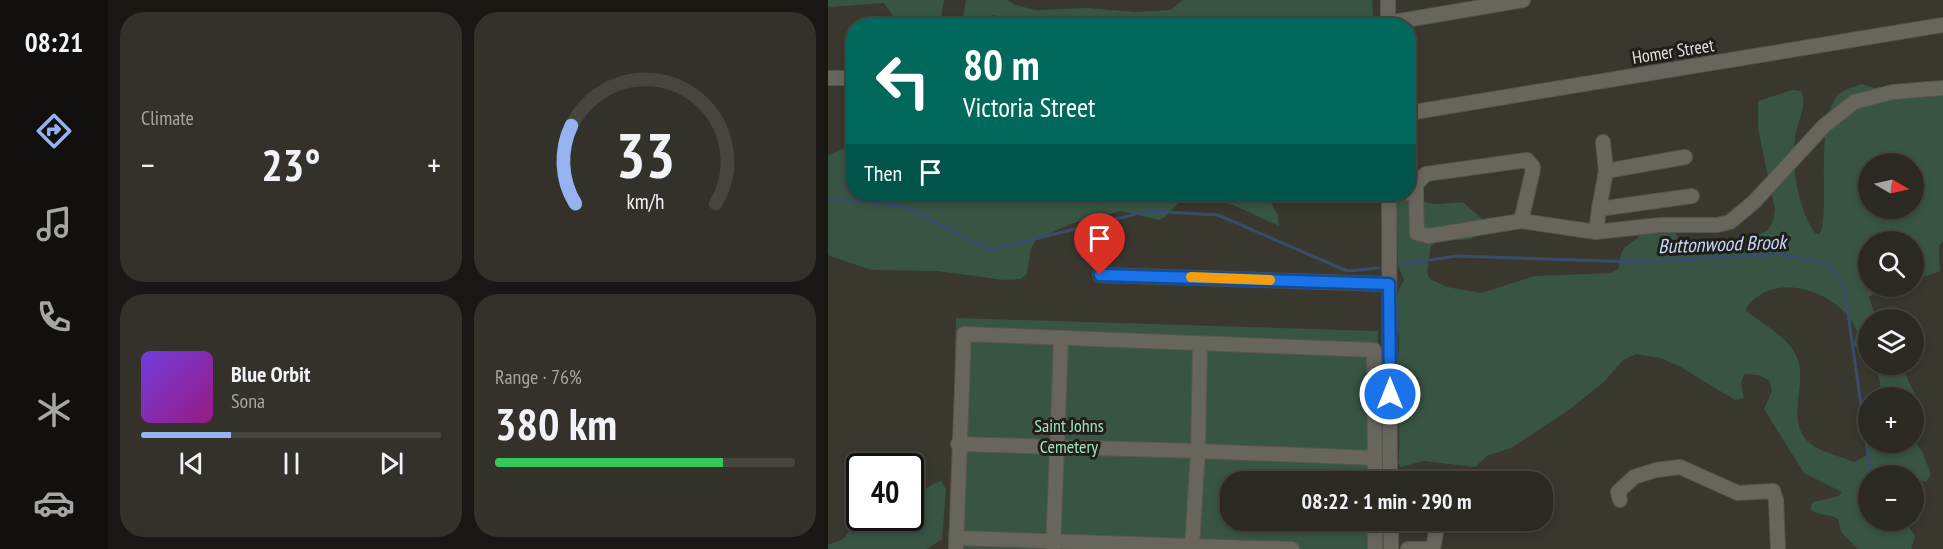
<!DOCTYPE html>
<html lang="en">
<head>
<meta charset="utf-8">
<style>
	:root { --surface:#2b2922; --page:#33312a; --text:#f1f3f6; --muted:#a6a6a5; --line:#474540; --accent:#95b2f1 }
	body { margin:0; font-family:"PT Sans Narrow",sans-serif; background:var(--page); color:var(--text); height:100vh; display:flex; flex-direction:column; font-size:22px; white-space:nowrap }
	* { box-sizing:border-box; margin:0 }
	p { font-size:20px; color:var(--muted) }
	.icon { flex:none; width:33px; height:33px; fill:none; stroke:currentColor; stroke-width:2; stroke-linecap:round; stroke-linejoin:round }
	.map { position:relative; flex:1; overflow:hidden }
	.panel { display:flex; flex-direction:column; gap:12px; padding:12px; background:#181713; width:720px }
	.panel>* { flex:none }
	.guide { position:absolute; left:18px; top:18px; width:570px; height:183px; border-radius:24px; box-shadow:0 3px 9px #0003,0 0 0 2px var(--line); background:#00695c; color:#fff; overflow:hidden }
	.needle { width:39px; rotate:99deg }
	.fabs { position:absolute; left:1030px; top:153px; display:grid; gap:12px }
	.fabs a { display:grid; place-items:center; width:66px; height:66px; border-radius:50%; background:var(--surface); box-shadow:0 3px 9px #0003,0 0 0 2px var(--line); font-size:30px }
	.speed { position:absolute; left:18px; top:453px; display:flex; gap:12px; font-size:30px; font-weight:700; text-align:center }
	.speed>* { display:grid; place-content:center; width:78px; height:78px; border-radius:50%; background:var(--surface); box-shadow:0 3px 9px #0003,0 0 0 2px var(--line); line-height:1 }
	.speed .limit { border:3px solid #111; border-radius:9px; background:#fff; color:#111 }
	.pin { position:absolute; display:grid; place-items:center; width:51px; height:51px; color:#fff; margin:-62px -26px; border-radius:50% 50% 50% 0; rotate:-45deg; box-shadow:0 0 6px #0007 }
	.pin .icon { rotate:45deg }
	.me { position:absolute; width:66px; margin:-33px; rotate:0deg; stroke-linejoin:round; filter:drop-shadow(0 0 4px #0008) }
	.turn { display:flex; align-items:center; gap:21px; height:126px; padding:0 18px; font-size:27px }
	.turn .icon { width:78px; height:78px; stroke-width:2.5 }
	.turn b { display:block; font-size:42px; line-height:51px }
	.then { display:flex; align-items:center; height:57px; padding:0 18px; background:#0003; gap:12px; font-size:22px }
	.big { font-size:45px; font-weight:700; line-height:1.1 }
	.panel .tile { flex:1; display:flex; flex-direction:column; justify-content:center; gap:9px; min-width:0; padding:0 21px; border-radius:24px; background:var(--page) }
	.panel .dial { align-items:center; gap:0 }
	.dial svg { height:156px; overflow:visible; fill:none; stroke:var(--line); stroke-width:7; stroke-linecap:round; text-anchor:middle }
	.dial text { fill:var(--text); stroke:none }
	.song { display:flex; align-items:center; gap:18px }
	.cover { width:72px; height:72px; border-radius:9px; background:linear-gradient(135deg,hsl(260 70% 55%),hsl(310 70% 35%)) }
	.played { height:6px; border-radius:3px; background:linear-gradient(90deg,var(--accent) 30%,var(--line) 30%) }
	.keys { display:flex; justify-content:space-around; direction:ltr }
	.heat { display:flex; justify-content:space-between; align-items:center; font-size:33px; direction:ltr }
	.charge { height:9px; border-radius:4px; background:linear-gradient(90deg,#34c759 76%,var(--line) 0) }
	.panel .tiles { flex:1; display:grid; gap:12px; grid-template-columns:repeat(2,1fr) }
	.trip { position:absolute; left:392px; top:471px; width:333px; height:60px; border-radius:24px; background:var(--surface); box-shadow:0 3px 9px #0003,0 0 0 2px var(--line); font-weight:700; line-height:60px; text-align:center }
	main { display:flex; flex:1; min-height:0 }
	.tabs { display:flex; flex-direction:column; width:108px; justify-content:space-around; align-items:center; background:#11100e; color:var(--muted) }
	.tabs .icon { width:42px; height:42px }
	.tabs .current { color:var(--accent) }
	.tabs b { font-size:27px; color:var(--text) }
	.map>svg:first-child { display:block }
	.green { fill:#385544; fill-rule:evenodd }
	.lines { fill:none; stroke-linecap:round; stroke-linejoin:round }
	.stream { stroke:#3a4c6c; stroke-width:3 }
	.minor-casing { stroke:#56554d; stroke-width:16 }
	.minor { stroke:#68665c; stroke-width:14 }
	.route-casing { stroke:#114b97; stroke-width:15 }
	.route { stroke:#1a73e8; stroke-width:10 }
	.slow { stroke:#f59e0b; stroke-width:10 }
	.labels { text-anchor:middle; dominant-baseline:central; stroke-width:6; stroke-linejoin:round; paint-order:stroke }
	.street-label { font-size:18px; fill:#e1e0db; stroke:#1f1e1a }
	.park-label { font-size:18px; fill:#a0e4bc; stroke:#1f1e1a }
	.water-label { font-size:20px; font-style:italic; fill:#c6dafd; stroke:#1f1e1a }
</style>
</head>
<body>
<main>
<nav class="tabs">
<b>08:21</b>
<svg class="icon current" aria-label="directions" viewBox="0 0 24 24"><path d="M12 3l9 9-9 9-9-9zM9 14v-3h6M13 9l2 2-2 2"/></svg>
<svg class="icon" aria-label="music" viewBox="0 0 24 24"><path d="M9 18V5l10-2v13"/><circle cx="6" cy="18" r="3"/><circle cx="16" cy="16" r="3"/></svg>
<svg class="icon" aria-label="phone" viewBox="0 0 24 24"><path d="M5 4h4l2 5-3 2q2 4 5 5l2-3 5 2v4C11 20 4 13 5 4z"/></svg>
<svg class="icon" aria-label="climate" viewBox="0 0 24 24"><path d="M12 3v18M4 7l16 10M4 17L20 7"/></svg>
<svg class="icon" aria-label="car" viewBox="0 0 24 24"><path d="M5 17H2v-5l4-1 3-4h7l3 4 3 1v5h-3M9 17h6M6 11h13"/><circle cx="7" cy="17" r="2"/><circle cx="17" cy="17" r="2"/></svg>
</nav>
<section class="panel">
<div class="tiles">
<div class="tile"><p>Climate</p>
<div class="heat"><a>−</a><b class="big">23°</b><a>+</a></div>
</div>
<div class="tile dial"><svg viewBox="0 0 100 80">
<path d="M14 69A42 42 0 1 1 86 69"/>
<path d="M14 69A42 42 0 0 1 12 29" stroke="#95b2f1"/>
<text x="50" y="56" font-size="32" font-weight="700">33</text>
<text x="50" y="72" font-size="11">km/h</text>
</svg></div>
<div class="tile">
<div class="song"><i class="cover"></i><div><b>Blue Orbit</b><p>Sona</p></div></div>
<div class="played"></div>
<div class="keys"><svg class="icon" aria-label="previous" viewBox="0 0 24 24"><path d="M18 5L8 12l10 7zM5 5v14"/></svg><svg class="icon" aria-label="pause" viewBox="0 0 24 24"><path d="M8 5v14M16 5v14"/></svg><svg class="icon" aria-label="next" viewBox="0 0 24 24"><path d="M6 5l10 7-10 7zM19 5v14"/></svg></div>
</div>
<div class="tile"><p>Range · 76%</p><b class="big">380 km</b><div class="charge"></div></div>
</div>
</section>
<div class="map">
<svg width="1115" height="549" viewBox="0 0 1115 549">
	<rect width="100%" height="100%" fill="#39372e"/>
	<g class="green">
		<path d="M0 0H116L112 25H71L56 3 4 7 0 6Z"/>
		<path d="M138 0H179L187 5 208 10 260 8 307 12 343 10 354 0H544L545 15 542 19 461 21 419 26H237L192 22 166 15 159 17 155 25H134Z"/>
		<path d="M1034 84 1052 90 1115 92V241L1111 246 1112 271 1086 280V242H1041V286L1074 287C1064 292 1050 290 1041 297L1048 319 1041 320V358L1025 345 1029 331C1016 297 960 273 929 297 924 301 919 305 918 311 934 323 961 338 969 357 974 369 972 382 971 394 963 448 988 447 1026 462L1038 456 1041 438V442L1086 441 1094 451 1103 474 1098 482 1090 480 1086 476 1060 466 1059 475 1041 476V520L1077 521 1087 536 1083 549H1030L1013 532 1010 519C1001 513 992 517 982 509L985 502 1011 496 1014 492 976 473 936 409 944 391 942 381 931 375 917 374 913 382 916 398 907 400 851 366 832 358 808 354 795 360 776 382 738 412 683 448 659 456 647 467 596 461 573 467 570 463C574 438 569 410 568 385 567 369 572 353 571 338 569 318 564 297 576 280L570 266 568 194C581 193 589 200 601 203 613 206 625 201 636 203L656 221C649 254 622 230 603 246L599 273 602 279 619 287 653 293 707 276 782 273 791 268C792 239 805 249 816 229L845 227 850 238C862 245 926 240 938 231 945 225 946 218 947 210L930 128V101L964 90 973 91C980 103 969 124 967 137 963 166 970 209 987 233L991 234C1003 223 986 124 1009 96 1015 89 1026 87 1034 84ZM1041 164H1086V208H1041Z"/>
		<path d="M16 148 25 150 26 194H438L450 216 451 226C426 215 380 187 352 202 344 207 342 216 331 220L293 211 242 224 208 240 203 248 199 274 193 279 176 280 110 271 43 270 0 255V156Z"/>
		<path d="M128 318 550 331 549 481 402 482V520L549 521 548 549H123Z"/>
		<path d="M1047 365H1075C1078 382 1089 392 1091 409L1086 414V398L1052 397V382Z"/>
		<path d="M113 481 118 489 114 539 99 549H0V545L15 539 26 525 57 526 74 518H82C82 502 98 485 113 481Z"/>
	</g>
	<g class="lines">
		<g class="stream">
			<path d="M0 198 79 207 162 250 320 211 390 215 519 271 551 268"/>
			<path d="M571 265 628 256 807 262 955 254 1000 265 1016 285 1043 476"/>
		</g>
		<defs>
			<g id="minor">
				<path d="M560 0V26"/>
				<path d="M560 23 695 0"/>
				<path d="M0 78H26"/>
				<path d="M580 113 1115 25"/>
				<path d="M778 171 857 157"/>
				<path d="M580 193 588 194 589 233 600 236 693 221 768 232 832 225H889L902 222 926 202 996 126 1026 102 1065 92 1115 88"/>
				<path d="M561 194 562 482"/>
				<path d="M588 194V184L598 174 699 160 705 167 704 174 693 221"/>
				<path d="M771 209 778 171 775 142"/>
				<path d="M768 232 771 209 864 196"/>
				<path d="M272 275 561 284"/>
				<path d="M233 339 229 447 370 451 372 344"/>
				<path d="M130 444 229 447 225 549"/>
				<path d="M792 500 790 492 806 477 828 470 852 467 910 493 945 491 948 500 950 549"/>
				<path d="M563 520V549"/>
				<path d="M601 520 604 521 608 532 605 549"/>
				<path d="M128 538 364 546V549"/>
				<path d="M128 549 136 334 546 350 547 482"/>
				<path d="M464 549 364 546 370 451 547 458"/>
				<path d="M547 549V520"/>
				<path d="M580 549H605"/>
			</g>
		</defs>
		<use href="#minor" class="minor-casing"/>
		<use href="#minor" class="minor"/>
	</g>
	<g class="lines">
		<defs>
			<path id="route" d="M272 275 561 284 562 394"/>
		</defs>
		<use href="#route" class="route-casing"/>
		<use href="#route" class="route"/>
		<path class="slow" d="M363 277 442 280"/>
	</g>
	<g class="labels">
		<g class="street-label">
			<text transform="translate(845 51) rotate(-9)">Homer Street</text>
		</g>
		<g class="park-label">
			<text x="241" y="425">Saint Johns<tspan x="241" dy="21">Cemetery</tspan></text>
		</g>
		<g class="water-label">
			<text transform="translate(894 244) rotate(-2)">Buttonwood Brook</text>
		</g>
	</g>
</svg>
<div class="fabs">
<a><svg class="needle" viewBox="-14 -14 28 28"><path d="M0-13l5 13h-10z" fill="#e53935"/><path d="M0 13l5-13h-10z" fill="#a6a6a5"/></svg></a>
<a><svg class="icon" aria-label="search" viewBox="0 0 24 24"><circle cx="10" cy="10" r="6"/><path d="M15 15l6 6"/></svg></a>
<a><svg class="icon" aria-label="layers" viewBox="0 0 24 24"><path d="M12 4l9 5-9 5-9-5zM3 14l9 5 9-5"/></svg></a>
<a>+</a>
<a>−</a>
</div>
<div class="speed"><div class="limit">40</div></div>
<div class="pin" style="left:272px;top:275px;background:#d93025"><svg class="icon" aria-label="arrive" viewBox="0 0 24 24"><path d="M6 21V4h12l-3 4 3 4H6"/></svg></div>
<svg class="me" style="left:562px;top:394px" viewBox="-20 -20 40 40"><circle r="17" fill="#1a73e8" stroke="#fff" stroke-width="3"/><path d="M0-11L8 9 0 5-8 9z" fill="#fff"/></svg>
<div class="trip">08:22 · 1 min · 290 m</div>
<div class="guide">
<div class="turn"><svg class="icon" aria-label="left" viewBox="0 0 24 24"><path d="M17 20v-9H6M10 6l-5 5 5 5"/></svg><div><b>80 m</b>Victoria Street</div></div>
<div class="then">Then<svg class="icon" aria-label="arrive" viewBox="0 0 24 24"><path d="M6 21V4h12l-3 4 3 4H6"/></svg></div>
</div>
</div>
</main>
</body>
</html>
